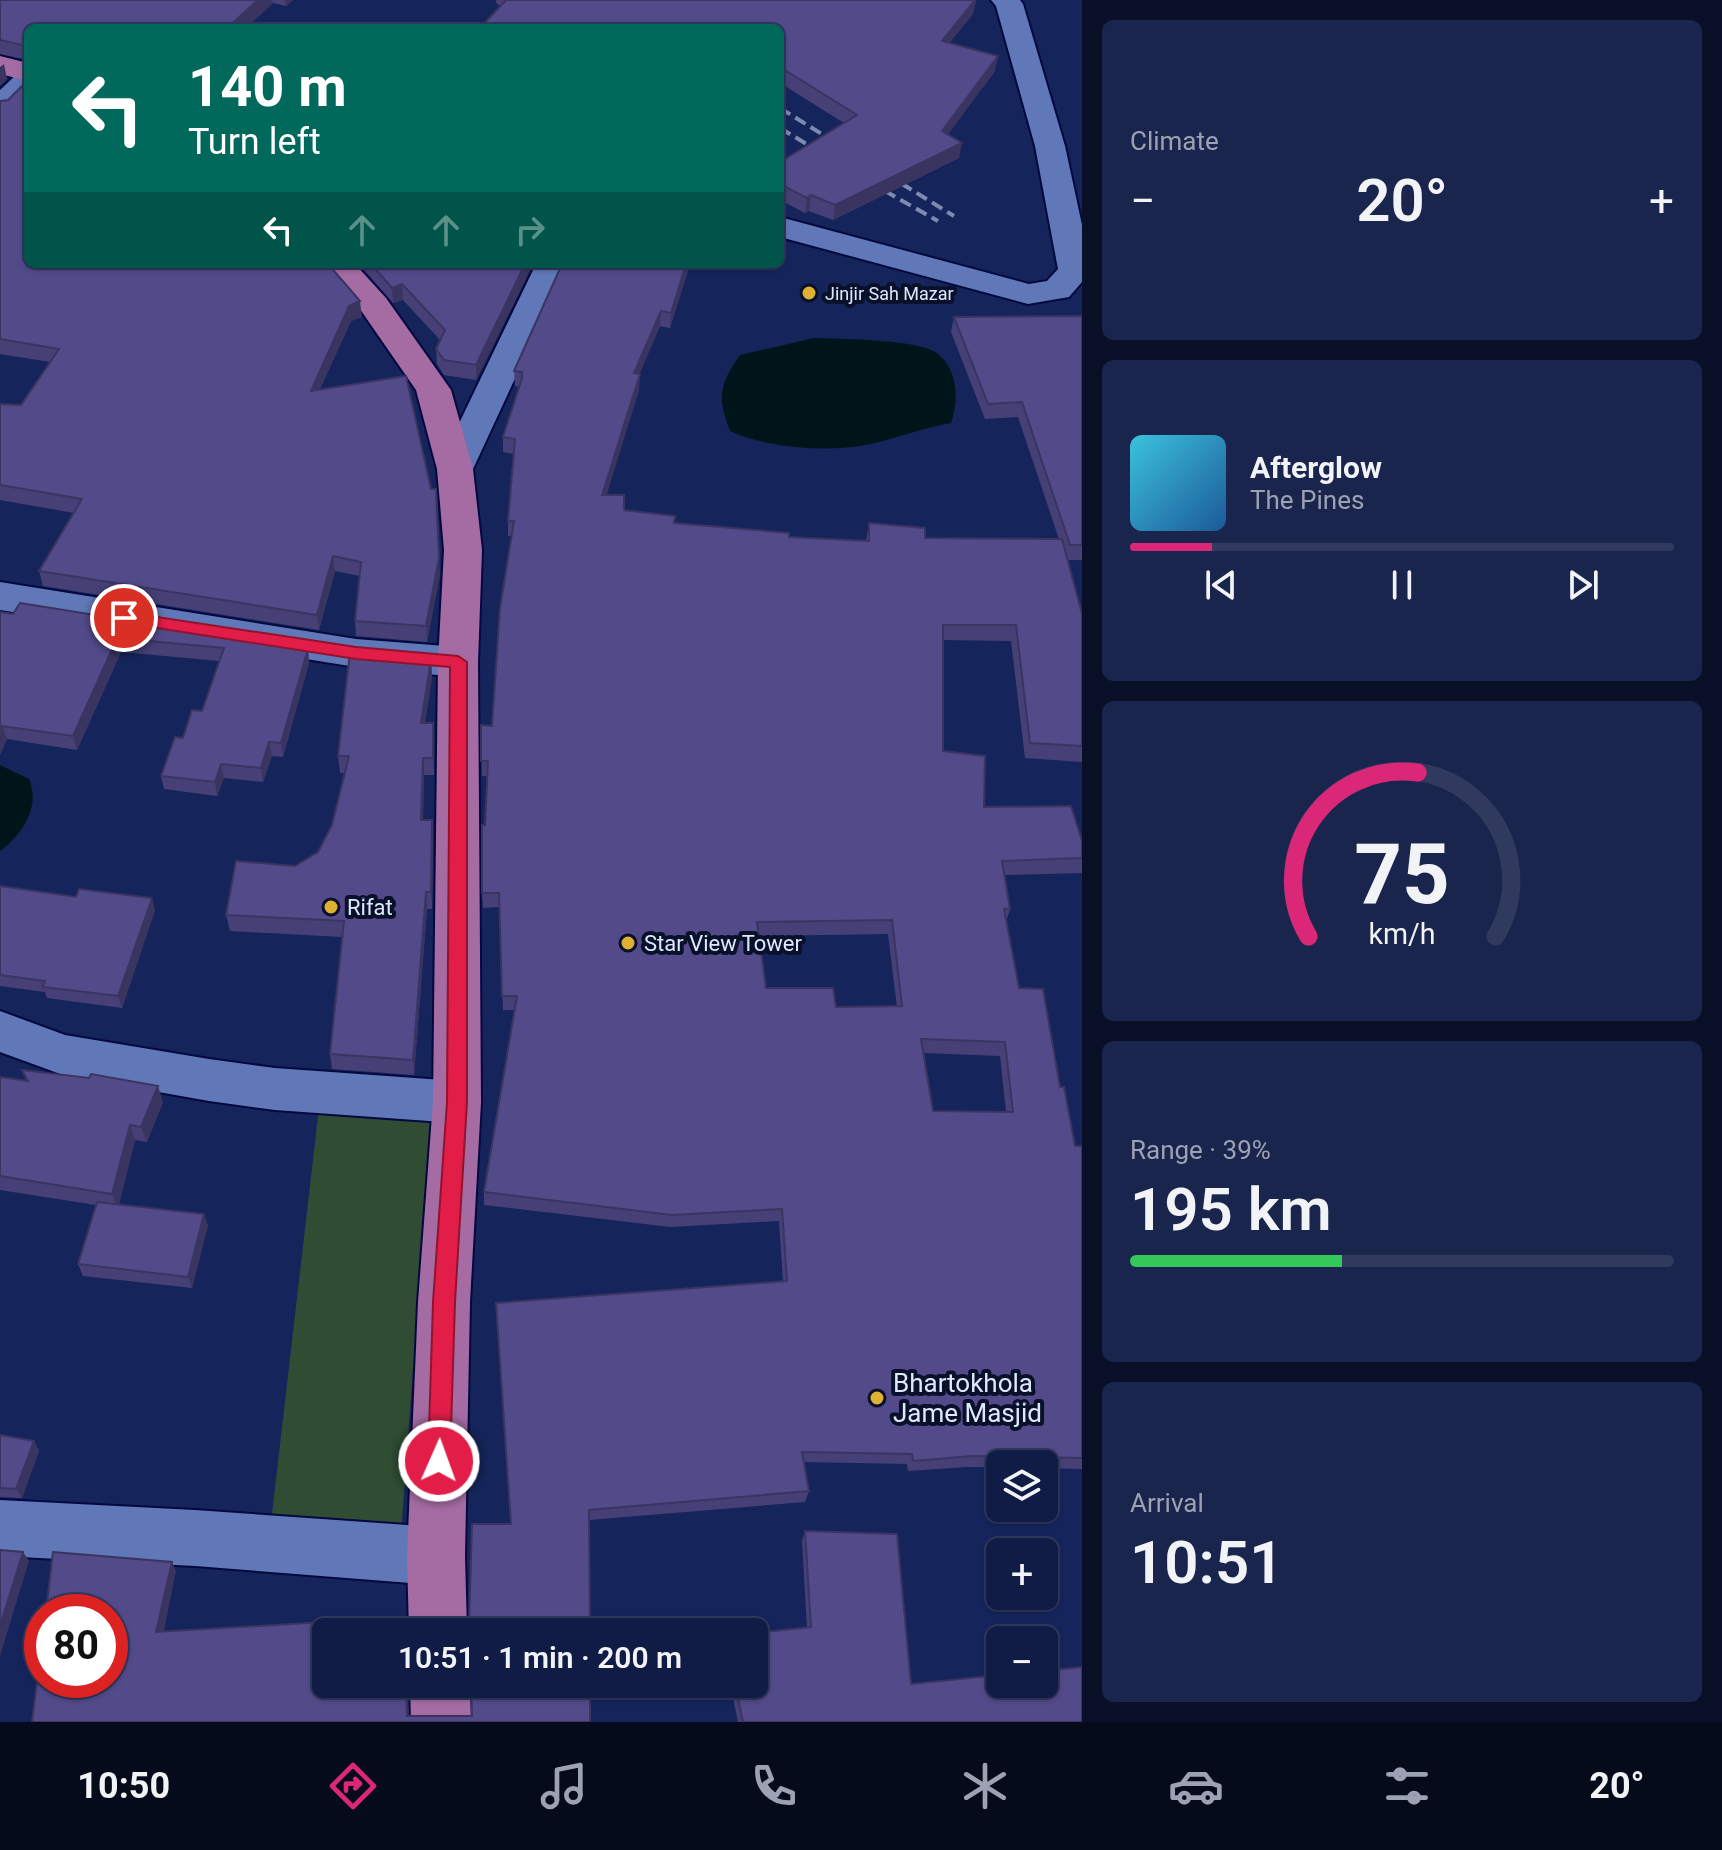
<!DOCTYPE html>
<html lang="en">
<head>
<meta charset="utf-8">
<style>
	:root { --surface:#101c45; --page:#19254c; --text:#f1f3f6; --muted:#9ca1b3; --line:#303a5e; --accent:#db2777 }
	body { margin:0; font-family:Roboto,sans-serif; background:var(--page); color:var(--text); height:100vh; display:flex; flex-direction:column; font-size:30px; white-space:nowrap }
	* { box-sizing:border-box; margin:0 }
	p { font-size:26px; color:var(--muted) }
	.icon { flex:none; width:44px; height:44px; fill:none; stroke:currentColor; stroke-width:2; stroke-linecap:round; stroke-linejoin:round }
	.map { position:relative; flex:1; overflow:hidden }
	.side { display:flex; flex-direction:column; gap:20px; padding:20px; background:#090f26; width:640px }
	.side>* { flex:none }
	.guide { position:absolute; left:24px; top:24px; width:760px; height:244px; border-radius:12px; box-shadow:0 2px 6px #0004,0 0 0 2px var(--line); background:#00695c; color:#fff; overflow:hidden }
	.tools { position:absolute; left:986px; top:1450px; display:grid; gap:16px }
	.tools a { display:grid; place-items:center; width:72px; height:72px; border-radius:12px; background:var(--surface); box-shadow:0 2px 6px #0004,0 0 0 2px var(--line); font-size:40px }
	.speed { position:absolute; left:24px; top:1594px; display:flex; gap:16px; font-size:40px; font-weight:700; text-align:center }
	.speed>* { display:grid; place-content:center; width:104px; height:104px; border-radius:50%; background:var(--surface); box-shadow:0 2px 6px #0004,0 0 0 2px var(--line); line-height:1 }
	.speed .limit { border:12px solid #d22; background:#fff; color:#111 }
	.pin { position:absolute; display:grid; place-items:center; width:68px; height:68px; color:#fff; margin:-34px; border:4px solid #fff; border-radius:50%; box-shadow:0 2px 8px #0007 }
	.me { position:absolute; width:88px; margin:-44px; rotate:2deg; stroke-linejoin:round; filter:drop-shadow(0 0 6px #0008) }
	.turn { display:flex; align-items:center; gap:28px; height:168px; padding:0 32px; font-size:36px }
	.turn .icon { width:104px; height:104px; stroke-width:2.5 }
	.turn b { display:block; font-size:56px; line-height:68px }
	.lanes { display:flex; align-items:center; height:76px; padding:0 32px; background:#0003; justify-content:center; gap:40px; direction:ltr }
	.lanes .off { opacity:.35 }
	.big { font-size:60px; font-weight:600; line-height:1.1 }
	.side .card { flex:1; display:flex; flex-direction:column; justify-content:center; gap:12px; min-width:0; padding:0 28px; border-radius:12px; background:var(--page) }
	.side .dial { align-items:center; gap:0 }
	.dial svg { height:208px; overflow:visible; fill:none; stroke:var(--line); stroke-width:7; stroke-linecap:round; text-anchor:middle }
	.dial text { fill:var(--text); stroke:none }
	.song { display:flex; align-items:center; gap:24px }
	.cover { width:96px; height:96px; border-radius:12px; background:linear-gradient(135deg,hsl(190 70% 55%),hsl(210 70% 35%)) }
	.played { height:8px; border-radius:4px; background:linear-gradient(90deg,var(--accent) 15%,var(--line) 15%) }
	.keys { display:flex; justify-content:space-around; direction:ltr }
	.heat { display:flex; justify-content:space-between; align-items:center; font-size:44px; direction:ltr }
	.charge { height:12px; border-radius:6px; background:linear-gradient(90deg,#34c759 39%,var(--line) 0) }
	.trip { position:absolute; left:312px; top:1618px; width:456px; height:80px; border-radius:12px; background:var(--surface); box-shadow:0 2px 6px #0004,0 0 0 2px var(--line); font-weight:600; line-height:80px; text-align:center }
	.dock { display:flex; height:128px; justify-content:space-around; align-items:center; background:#060b1c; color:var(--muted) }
	.dock .icon { width:56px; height:56px }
	.dock .active { color:var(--accent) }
	.dock b { font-size:36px; color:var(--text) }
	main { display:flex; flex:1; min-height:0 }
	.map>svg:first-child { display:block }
	.green { fill:#304d34 }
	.water { fill:#001519 }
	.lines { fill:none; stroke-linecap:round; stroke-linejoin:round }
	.street-casing { stroke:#04083f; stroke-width:4 }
	.secondary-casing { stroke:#04083f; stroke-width:4 }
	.highway-casing { stroke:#04083f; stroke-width:4 }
	.street { fill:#6078b7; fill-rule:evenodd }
	.secondary { fill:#6078b7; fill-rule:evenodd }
	.highway { fill:#a56ca4; fill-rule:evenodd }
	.rail { stroke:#7e8ab0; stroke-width:4; stroke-dasharray:12 6; stroke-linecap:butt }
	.wall { fill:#474077; fill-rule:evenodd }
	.shaded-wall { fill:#3a3461 }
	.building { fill:#534a8a; stroke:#3a3461; stroke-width:2; fill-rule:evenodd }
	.route { fill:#e11d48; stroke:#92132f; stroke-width:2 }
	.poi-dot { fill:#deb133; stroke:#09112a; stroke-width:3 }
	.labels { text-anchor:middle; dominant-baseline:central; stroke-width:8; stroke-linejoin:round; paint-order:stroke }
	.far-poi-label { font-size:18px; fill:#dee7fc; stroke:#09112a; text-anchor:start }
	.poi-label { font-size:22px; fill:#dee7fc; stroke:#09112a; text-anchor:start }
	.near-poi-label { font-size:26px; fill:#dee7fc; stroke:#09112a; text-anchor:start }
</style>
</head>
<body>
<main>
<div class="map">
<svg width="1082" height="1722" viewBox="0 0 1082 1722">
	<rect width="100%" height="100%" fill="#15255c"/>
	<path class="green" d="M319 1108 432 1110 401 1534 270 1531Z"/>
	<g class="water">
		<path d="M814 338C839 339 921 339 938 354 958 370 959 400 951 423 920 428 891 441 860 446 823 452 763 447 730 431 717 397 719 385 740 355Z"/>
		<path d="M0 765 29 779C41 807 22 835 0 851Z"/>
	</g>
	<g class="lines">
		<defs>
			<g id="street">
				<path d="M28 70V95L11 112 0 115V90L18 73Z"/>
				<path d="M0 582 356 639 458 647 472 652 478 662 472 672 458 677 356 667 0 610Z"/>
				<path d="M0 1011 65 1035 209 1059 275 1068 457 1081 474 1087 481 1102 474 1117 457 1123 275 1110 209 1101 63 1075 0 1052Z"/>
				<path d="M0 1500 195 1510 436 1527 456 1536 465 1556 456 1576 436 1585 195 1566 0 1556Z"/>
			</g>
			<g id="secondary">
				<path d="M991 0H1020L1023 4 1065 146 1082 225V282L1069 297 1028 304 780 237V217L1029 284 1047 281 1058 269 1035 146 996 6Z"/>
				<path d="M536 264H568L473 469 468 478 455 481 442 478 437 469Z"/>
			</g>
			<g id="highway">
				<path d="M0 56 28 63V81L0 74Z"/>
				<path d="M321 264H355L386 298 451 390 473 469 482 550 478 662 481 1102 470 1302 465 1556 467 1632H409L407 1556 418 1302 433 1102 438 662 444 550 437 469 416 390 362 312Z"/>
				<path d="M410 1684H470L471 1722H411Z"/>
			</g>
		</defs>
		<use href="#street" class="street-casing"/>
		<use href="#secondary" class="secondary-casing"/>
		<use href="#highway" class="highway-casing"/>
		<use href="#street" class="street"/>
		<use href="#secondary" class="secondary"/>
		<use href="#highway" class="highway"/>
		<g class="rail">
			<path d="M780 108 841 146"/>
			<path d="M780 128 828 157"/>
			<path d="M886 174 954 216"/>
			<path d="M869 182 938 221"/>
		</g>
	</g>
	<g class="wall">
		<path d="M0 0H293L286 6 273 3 246 28H28L362 317 351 321 320 389 440 574 427 642 356 636 355 621 360 576 335 571 319 630 43 586 39 571 74 513 0 500V404L21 405 50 362 0 354V101L8 100 28 80 27 60 0 54Z"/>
		<path d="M496 0H976L973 14 949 43 995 71 948 134 959 158 833 220 809 211 805 213 780 200V162L844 123 780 83V28L501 6 496 3Z"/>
		<path d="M359 264H533L476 380 444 375 437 364 436 349 440 340 403 300 393 303Z"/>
		<path d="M690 264 670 328 660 326 639 374V390L606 495 624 510 675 516V523L789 537 866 541 869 523 925 538 1059 539 1018 417 985 419 951 332 954 317 1082 316V560H1067L1082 614V762L1025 758 1011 641 943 640V751L984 807 1082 841V873L1005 875 1010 909 1006 922 1019 988 1060 1087 1075 1146H1082V1469L1044 1468V1464H1000V1467H967L908 1471 907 1464 804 1462 809 1491 805 1502 589 1520 469 1625 511 1524 783 1281 779 1221 670 1227 484 1205V1192L514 1010H503L499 907 483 908 482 893 488 776H482L481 725 492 726 512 536H508V521L514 454 503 452V437L519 387 515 386 514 371ZM888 934 897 1007H836L766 988 759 936ZM923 1053 1000 1056 1006 1112 933 1111Z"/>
		<path d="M0 612 308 649 309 663 283 757 272 756 263 782 224 778 217 796 164 789 161 776 183 738 202 711 219 661 121 652 77 750 7 739 0 755Z"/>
		<path d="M431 660 432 677 425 723 434 740V775H424L423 820H432L433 837 432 909H427L414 1075 332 1069 330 1054 342 937 230 931 226 915 295 866 318 852 332 825 345 773H340L338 756Z"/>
		<path d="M0 886 155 910 122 1008 47 998 45 992 0 986Z"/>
		<path d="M22 1070 163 1102 147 1142 135 1140 119 1204 208 1225 192 1288 83 1276 78 1264 96 1205 0 1190V1077L26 1081Z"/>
		<path d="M0 1435 34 1441 39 1451 22 1498 0 1497Z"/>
		<path d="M805 1531 911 1684 1082 1722H738L732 1693 735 1685 754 1684 807 1627 802 1541Z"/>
	</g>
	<g class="shaded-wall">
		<path d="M258 0H272L273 3 246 28H227Z"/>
		<path d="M285 0H293L286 6Z"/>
		<path d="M976 0 973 14 939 56 942 41Z"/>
		<path d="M998 56 995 71 939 146 942 131Z"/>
		<path d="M4 64 7 79 0 86V67Z"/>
		<path d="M962 143 959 158 833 220 835 205Z"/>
		<path d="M811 195 809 211 805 213 807 198Z"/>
		<path d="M525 264H533L476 380V365Z"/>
		<path d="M686 264H690L670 328 671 313Z"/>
		<path d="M402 284 403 300 393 303 392 288Z"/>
		<path d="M360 301 362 317 351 321 312 406 311 391 349 306Z"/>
		<path d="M661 311 660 326 633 389 634 373Z"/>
		<path d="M640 374 639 390 602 510V495Z"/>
		<path d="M436 489 440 574 427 642 426 626Z"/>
		<path d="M333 556 335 571 319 630 317 615Z"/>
		<path d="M117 638 121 652 77 750 73 736Z"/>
		<path d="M308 649 309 663 283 757 281 743Z"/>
		<path d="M431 660 432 677 422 740 421 723Z"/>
		<path d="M433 723 434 740V775L433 758Z"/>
		<path d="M2 726 7 739 0 755V731Z"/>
		<path d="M269 742 272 756 263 782 261 768Z"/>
		<path d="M423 758 424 775 422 836 421 820Z"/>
		<path d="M221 764 224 778 217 796 215 782Z"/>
		<path d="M432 820 433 837 432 909 431 892Z"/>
		<path d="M426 892 427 909 414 1075 413 1060Z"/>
		<path d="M152 898 155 910 122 1008 118 996Z"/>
		<path d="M158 1086 163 1102 147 1142 141 1127Z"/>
		<path d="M130 1125 135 1140 118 1209 112 1194Z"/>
		<path d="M204 1214 208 1225 192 1288 188 1277Z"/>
		<path d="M34 1441 39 1451 22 1498 16 1489Z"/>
		<path d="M23 1552 29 1561 0 1656V1626Z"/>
		<path d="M172 1562 176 1571 162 1641 156 1632Z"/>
		<path d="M406 1684H408L409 1722 407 1716Z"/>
	</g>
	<g class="building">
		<path d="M0 0H258L227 28H28V264H328L360 301 349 306 311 391 406 376 431 489H436L439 558 426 626 355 621 361 562 333 556 317 615 39 571 82 499 0 485V404L21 405 59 349 0 339V101L8 100 28 80 27 46 0 40Z"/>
		<path d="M506 0H975L942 41 998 56 942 131 962 143 835 205 811 195 807 198 780 184V162L857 115 780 67V28H480Z"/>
		<path d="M371 264H525L476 365 444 360 436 349 445 330 402 284 392 288Z"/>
		<path d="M562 264H686L671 313 661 311 634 373 640 374 602 495H624V510L675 516 674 523 789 533V537L869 541V523L925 528V538L1062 539 1082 614V746L1030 743 1016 625H943V751L985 756 984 807 1071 806 1082 841V858L1002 861 1010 909H1004L1019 988 1043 989 1060 1087H1064L1075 1146H1082V1458L972 1456 913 1461 912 1454 802 1452 809 1491 589 1510 590 1632H362L469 1625 472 1524H511L496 1303 787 1281 782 1209 672 1215 484 1192 517 996H502L499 893H482V825H485L488 761H481V725L492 726 500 608 514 521H508L515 439 503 437 522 378V372L514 371ZM892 920 902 1006 836 1007 833 988H766L757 922ZM921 1039 1005 1042 1013 1112 933 1111Z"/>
		<path d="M1082 316V545H1070L1022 402 988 404 954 317Z"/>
		<path d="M20 603 308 649 281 743 269 742 261 768 221 764 215 782 161 776 175 737 183 738 192 710 202 711 224 648 117 638 73 736 2 726 0 731V612L13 614Z"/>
		<path d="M350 652 431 660 421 723H433V758H423L421 820H432L431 892H426L413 1060 330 1054 344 921 226 915 236 861 295 866 318 852 332 825 349 756H338Z"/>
		<path d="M0 886 76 897 79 889 152 898 118 996 43 987 45 981 0 975Z"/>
		<path d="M22 1070 89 1078 91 1074 158 1086 141 1127 130 1125 112 1194 0 1176V1077L28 1081Z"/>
		<path d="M97 1202 204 1214 188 1277 78 1264Z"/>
		<path d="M0 1435 34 1441 16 1489 0 1488Z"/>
		<path d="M805 1531 897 1534 911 1684 1000 1675V1684H1044V1671L1082 1667V1722H743L735 1685 754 1684V1633L811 1627Z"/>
		<path d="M0 1550 23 1552 0 1626Z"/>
		<path d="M53 1552 172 1562 156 1632 341 1621V1632H326V1684H406L407 1716H472L471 1684H590V1722H32L42 1642V1680H110V1612H46Z"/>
	</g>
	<path class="route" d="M124 612 356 647 458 656 467 662V1102L455 1302 450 1461 447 1469 439 1472 431 1469 428 1461 433 1302 447 1102 450 667 356 659 119 622 116 618Z"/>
	<g class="poi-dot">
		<circle cx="809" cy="293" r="8"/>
		<circle cx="331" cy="907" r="8"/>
		<circle cx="628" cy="943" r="8"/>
		<circle cx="877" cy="1398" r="8"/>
	</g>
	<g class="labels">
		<g class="far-poi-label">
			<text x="825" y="293">Jinjir Sah Mazar</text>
		</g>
		<g class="poi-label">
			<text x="347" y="907">Rifat</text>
			<text x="644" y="943">Star View Tower</text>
		</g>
		<g class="near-poi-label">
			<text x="893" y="1383">Bhartokhola<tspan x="893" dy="30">Jame Masjid</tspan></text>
		</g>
	</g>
</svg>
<div class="tools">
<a><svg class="icon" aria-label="layers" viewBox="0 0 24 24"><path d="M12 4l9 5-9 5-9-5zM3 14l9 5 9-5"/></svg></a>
<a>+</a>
<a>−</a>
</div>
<div class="speed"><div class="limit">80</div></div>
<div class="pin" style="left:124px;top:618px;background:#d93025"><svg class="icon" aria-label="arrive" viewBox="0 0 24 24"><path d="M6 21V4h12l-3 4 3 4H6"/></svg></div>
<svg class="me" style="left:439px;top:1461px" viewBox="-20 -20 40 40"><circle r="17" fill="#e11d48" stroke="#fff" stroke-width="3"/><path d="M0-11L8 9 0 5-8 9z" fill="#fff"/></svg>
<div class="trip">10:51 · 1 min · 200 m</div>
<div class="guide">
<div class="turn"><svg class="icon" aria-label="left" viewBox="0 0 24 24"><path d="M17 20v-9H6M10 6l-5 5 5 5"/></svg><div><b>140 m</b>Turn left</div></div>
<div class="lanes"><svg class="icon" aria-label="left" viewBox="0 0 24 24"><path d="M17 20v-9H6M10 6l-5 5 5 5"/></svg><svg class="icon off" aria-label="ahead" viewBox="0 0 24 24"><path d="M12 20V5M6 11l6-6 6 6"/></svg><svg class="icon off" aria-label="ahead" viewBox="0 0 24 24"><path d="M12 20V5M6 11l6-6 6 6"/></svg><svg class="icon off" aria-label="right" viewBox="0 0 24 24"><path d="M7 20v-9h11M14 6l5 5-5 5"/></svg></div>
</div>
</div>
<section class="side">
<div class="card"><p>Climate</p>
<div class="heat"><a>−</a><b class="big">20°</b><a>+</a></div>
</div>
<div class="card">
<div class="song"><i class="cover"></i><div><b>Afterglow</b><p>The Pines</p></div></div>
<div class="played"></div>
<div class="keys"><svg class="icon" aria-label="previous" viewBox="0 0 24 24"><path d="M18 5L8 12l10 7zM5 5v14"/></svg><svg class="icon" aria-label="pause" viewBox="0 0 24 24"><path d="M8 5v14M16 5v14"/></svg><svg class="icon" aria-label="next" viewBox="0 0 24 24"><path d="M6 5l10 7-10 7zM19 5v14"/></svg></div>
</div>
<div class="card dial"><svg viewBox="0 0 100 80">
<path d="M14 69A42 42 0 1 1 86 69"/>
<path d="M14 69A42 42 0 0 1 56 6" stroke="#db2777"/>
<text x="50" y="56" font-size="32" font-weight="700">75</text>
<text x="50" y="72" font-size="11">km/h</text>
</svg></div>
<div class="card"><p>Range · 39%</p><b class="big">195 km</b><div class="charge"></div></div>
<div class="card"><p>Arrival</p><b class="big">10:51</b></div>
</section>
</main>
<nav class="dock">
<b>10:50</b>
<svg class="icon active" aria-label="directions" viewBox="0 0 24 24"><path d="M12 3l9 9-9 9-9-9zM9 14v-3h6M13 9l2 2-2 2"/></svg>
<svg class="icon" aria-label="music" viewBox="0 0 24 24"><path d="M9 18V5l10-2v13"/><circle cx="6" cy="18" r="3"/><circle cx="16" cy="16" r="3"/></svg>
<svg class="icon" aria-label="phone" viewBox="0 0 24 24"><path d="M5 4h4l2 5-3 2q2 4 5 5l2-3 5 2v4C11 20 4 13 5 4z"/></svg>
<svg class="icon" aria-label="climate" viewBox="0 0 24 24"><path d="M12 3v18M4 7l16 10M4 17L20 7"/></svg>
<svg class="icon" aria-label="car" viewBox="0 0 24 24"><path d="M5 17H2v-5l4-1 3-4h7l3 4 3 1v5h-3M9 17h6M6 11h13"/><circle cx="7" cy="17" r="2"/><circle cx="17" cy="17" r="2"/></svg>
<svg class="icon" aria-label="filters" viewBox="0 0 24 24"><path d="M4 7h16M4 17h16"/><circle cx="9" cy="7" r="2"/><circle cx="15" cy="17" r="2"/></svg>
<b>20°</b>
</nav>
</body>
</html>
